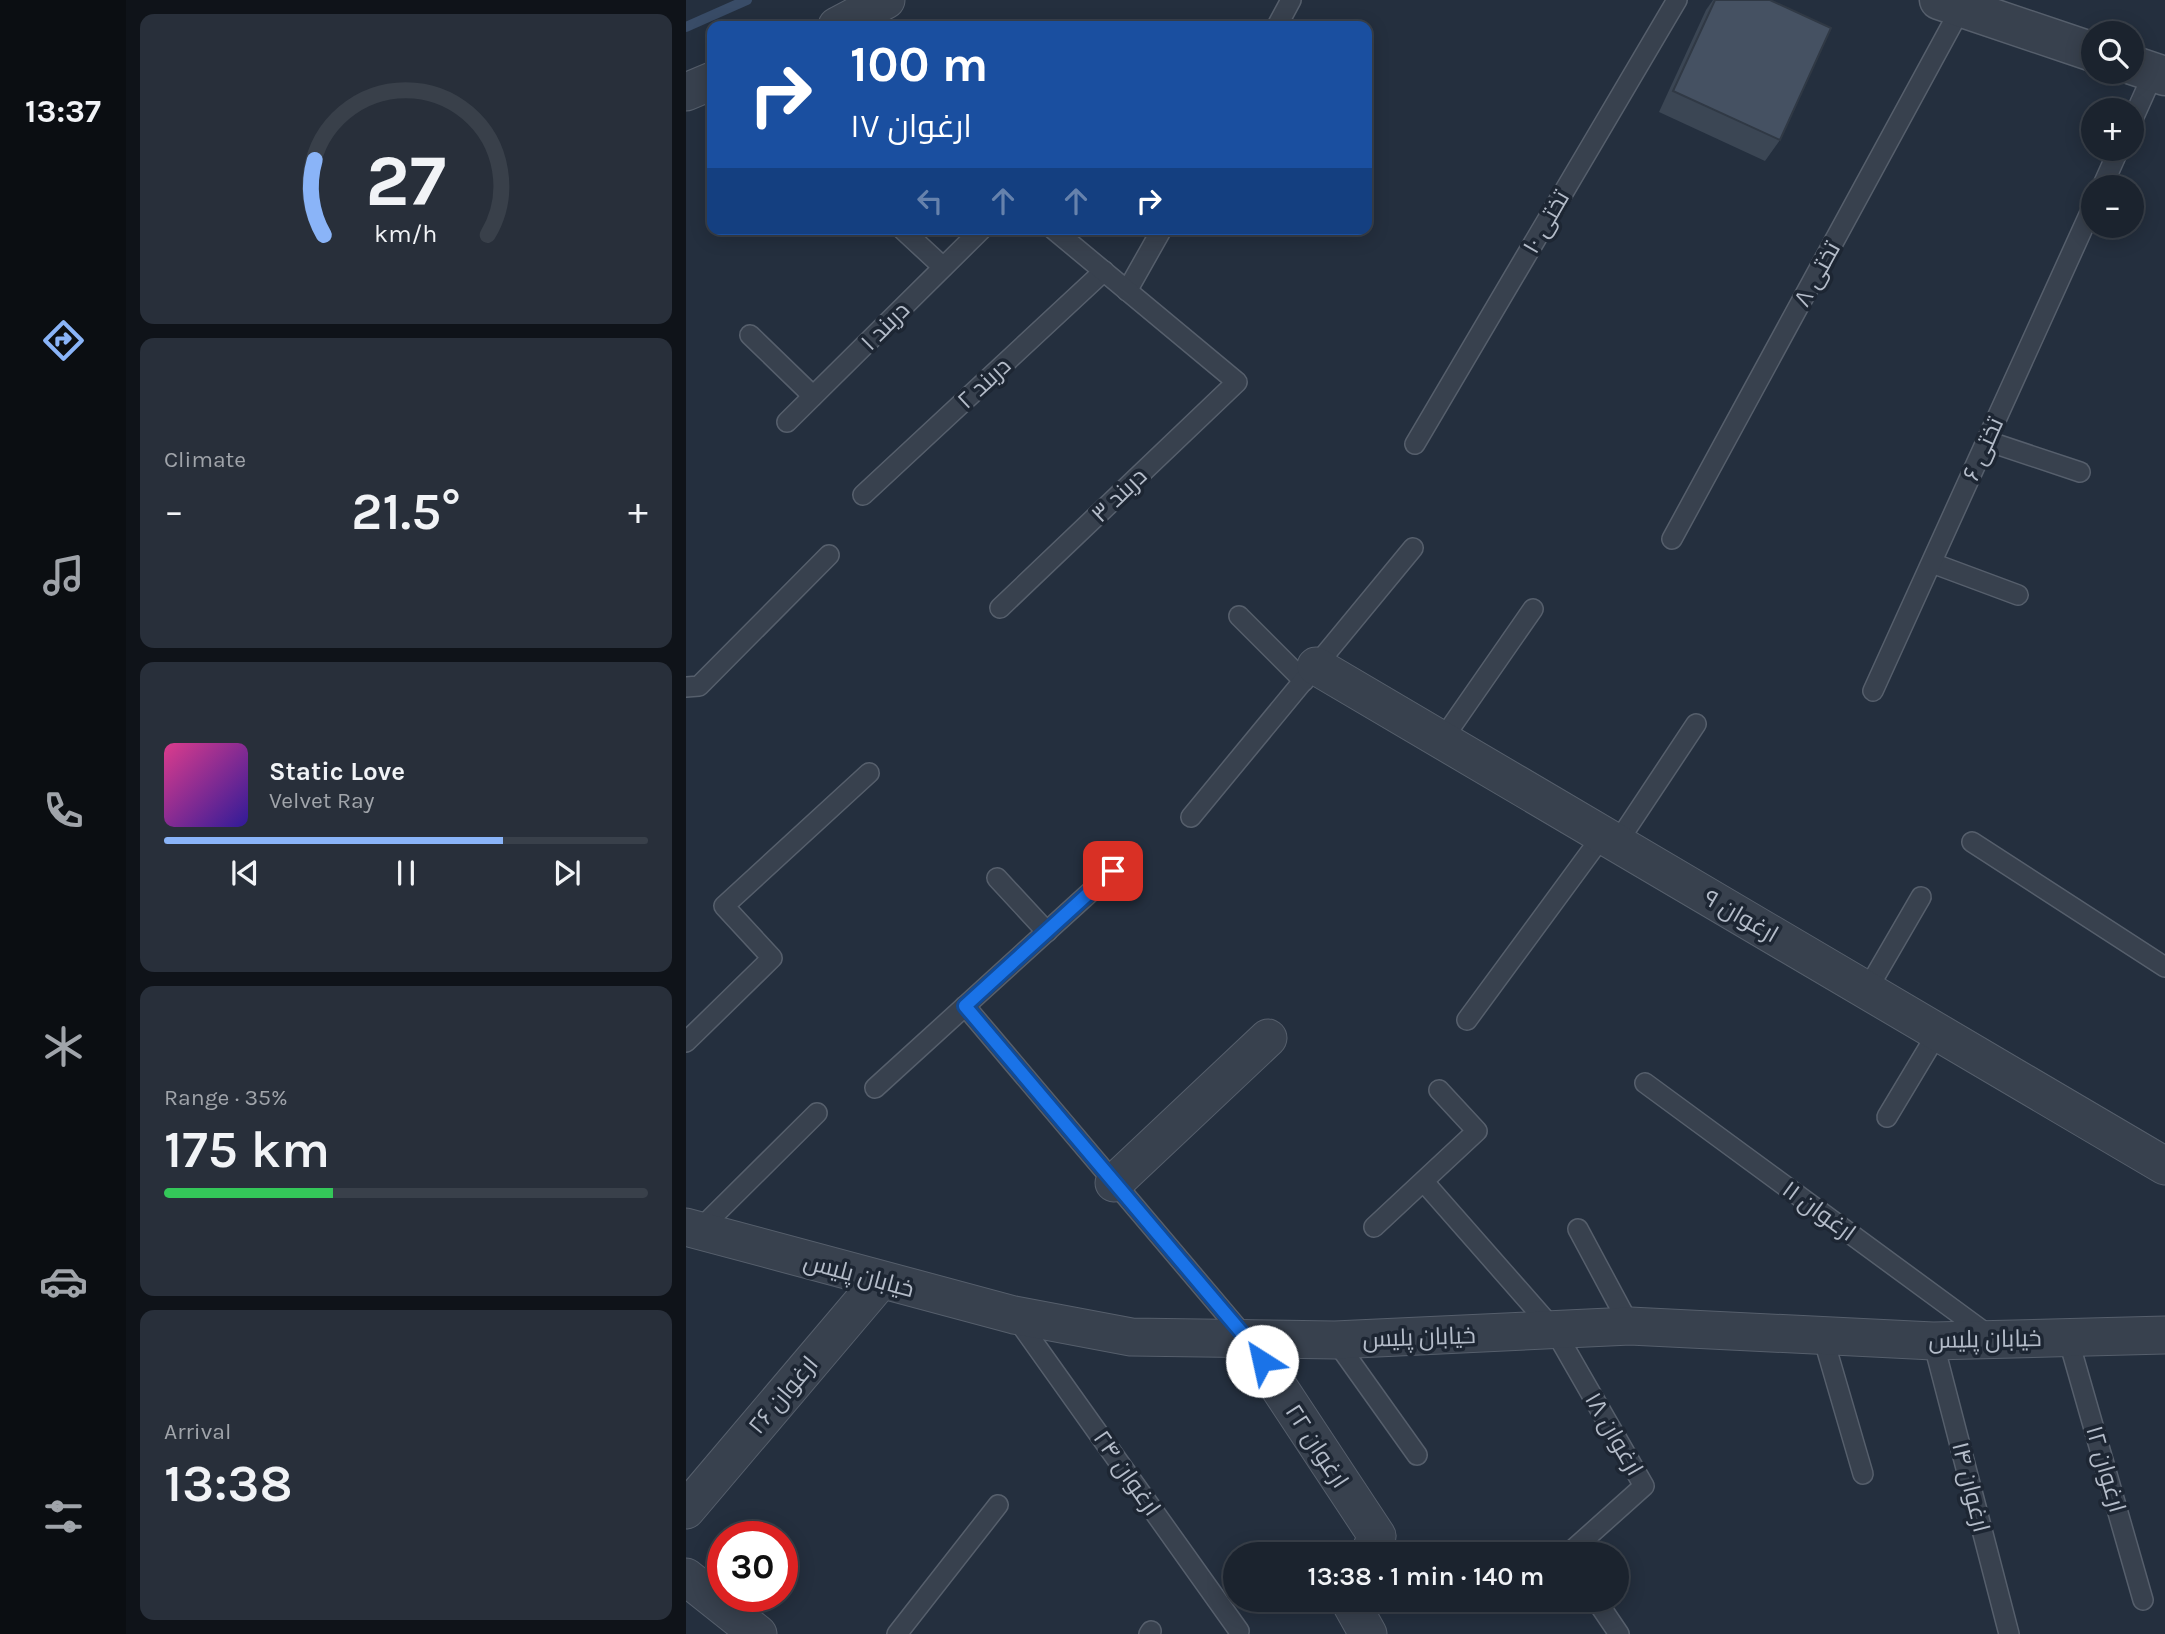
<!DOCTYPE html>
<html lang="en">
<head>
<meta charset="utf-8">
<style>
	:root { --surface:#1b232e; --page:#282f3a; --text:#f1f3f6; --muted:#a0a4aa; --line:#39404a; --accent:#8ab4f8 }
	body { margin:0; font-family:Karla,Cairo,sans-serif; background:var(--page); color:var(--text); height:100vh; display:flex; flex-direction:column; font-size:26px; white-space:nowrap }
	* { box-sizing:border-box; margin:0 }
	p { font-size:23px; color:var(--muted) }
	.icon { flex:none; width:38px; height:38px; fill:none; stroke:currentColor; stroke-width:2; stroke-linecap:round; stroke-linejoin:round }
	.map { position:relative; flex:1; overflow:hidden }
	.drawer { display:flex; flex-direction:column; gap:14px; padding:14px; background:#0f1319; width:560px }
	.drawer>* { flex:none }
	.hud { position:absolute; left:21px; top:21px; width:665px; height:214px; border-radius:14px; box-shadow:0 4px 18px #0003,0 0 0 2px var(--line); background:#1a4fa0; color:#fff; overflow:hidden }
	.fabs { position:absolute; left:1395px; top:21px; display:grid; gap:14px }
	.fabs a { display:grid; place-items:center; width:63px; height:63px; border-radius:50%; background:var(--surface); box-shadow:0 4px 18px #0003,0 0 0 2px var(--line); font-size:35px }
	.speed { position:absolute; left:21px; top:1521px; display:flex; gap:14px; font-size:35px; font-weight:700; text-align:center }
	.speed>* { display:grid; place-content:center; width:91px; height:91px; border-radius:50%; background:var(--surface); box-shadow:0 4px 18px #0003,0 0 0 2px var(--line); line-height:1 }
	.speed .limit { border:10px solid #d22; background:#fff; color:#111 }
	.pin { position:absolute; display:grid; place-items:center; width:60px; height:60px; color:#fff; margin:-30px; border-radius:14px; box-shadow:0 4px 10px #0006 }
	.me { position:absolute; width:77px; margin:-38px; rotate:325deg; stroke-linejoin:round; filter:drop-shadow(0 0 5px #0008) }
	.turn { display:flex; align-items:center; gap:24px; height:147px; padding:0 28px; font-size:32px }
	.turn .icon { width:91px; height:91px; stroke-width:2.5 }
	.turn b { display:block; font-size:49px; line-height:60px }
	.lanes { display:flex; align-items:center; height:66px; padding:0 28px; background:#0003; justify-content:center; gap:35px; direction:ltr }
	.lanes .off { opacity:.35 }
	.big { font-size:52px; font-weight:600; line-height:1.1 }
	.drawer .tile { flex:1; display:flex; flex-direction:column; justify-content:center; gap:10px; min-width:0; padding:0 24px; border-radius:14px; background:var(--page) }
	.drawer .dial { align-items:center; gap:0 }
	.dial svg { height:182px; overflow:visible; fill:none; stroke:var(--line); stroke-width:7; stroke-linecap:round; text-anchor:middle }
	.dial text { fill:var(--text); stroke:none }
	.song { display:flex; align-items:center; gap:21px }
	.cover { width:84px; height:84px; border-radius:10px; background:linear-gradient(135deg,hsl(330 70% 55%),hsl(250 70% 35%)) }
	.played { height:7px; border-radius:4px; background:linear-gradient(90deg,var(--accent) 70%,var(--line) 70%) }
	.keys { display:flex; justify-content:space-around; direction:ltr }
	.heat { display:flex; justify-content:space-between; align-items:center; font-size:38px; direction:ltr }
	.charge { height:10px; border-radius:5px; background:linear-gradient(90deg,#34c759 35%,var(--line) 0) }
	.trip { position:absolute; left:537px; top:1542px; width:406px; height:70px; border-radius:35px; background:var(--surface); box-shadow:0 4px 18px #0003,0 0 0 2px var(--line); font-weight:600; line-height:70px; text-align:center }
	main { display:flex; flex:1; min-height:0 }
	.tabs { display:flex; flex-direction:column; width:126px; justify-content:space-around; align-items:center; background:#0b0e12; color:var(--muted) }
	.tabs .icon { width:49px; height:49px }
	.tabs .on { color:var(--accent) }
	.tabs b { font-size:32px; color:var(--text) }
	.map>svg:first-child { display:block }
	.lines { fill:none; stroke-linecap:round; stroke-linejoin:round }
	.stream { stroke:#394c67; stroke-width:10 }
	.service-casing { stroke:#565f6c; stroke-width:22 }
	.minor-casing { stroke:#565f6c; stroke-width:39 }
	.tertiary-casing { stroke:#565f6c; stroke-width:41 }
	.service { stroke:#38414e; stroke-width:19 }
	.minor { stroke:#38414e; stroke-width:37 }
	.tertiary { stroke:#38414e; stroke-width:38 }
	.wall { fill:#3b4654 }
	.building { fill:#455162; stroke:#303945; stroke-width:2 }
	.route-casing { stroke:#114b97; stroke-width:18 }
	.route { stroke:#1a73e8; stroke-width:12 }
	.labels { text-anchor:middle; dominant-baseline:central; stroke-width:7; stroke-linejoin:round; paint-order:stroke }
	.street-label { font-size:24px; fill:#b4bcc9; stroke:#1d2633 }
</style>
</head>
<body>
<main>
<nav class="tabs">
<b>13:37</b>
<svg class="icon on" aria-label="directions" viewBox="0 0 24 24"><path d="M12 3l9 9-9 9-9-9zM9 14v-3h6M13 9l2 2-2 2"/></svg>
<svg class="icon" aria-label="music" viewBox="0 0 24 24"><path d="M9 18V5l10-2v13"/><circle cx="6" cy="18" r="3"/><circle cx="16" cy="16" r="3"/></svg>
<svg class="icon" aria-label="phone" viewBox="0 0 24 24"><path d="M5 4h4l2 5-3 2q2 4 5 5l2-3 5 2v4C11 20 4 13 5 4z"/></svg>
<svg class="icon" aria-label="climate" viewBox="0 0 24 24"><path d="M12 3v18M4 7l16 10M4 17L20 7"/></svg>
<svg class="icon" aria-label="car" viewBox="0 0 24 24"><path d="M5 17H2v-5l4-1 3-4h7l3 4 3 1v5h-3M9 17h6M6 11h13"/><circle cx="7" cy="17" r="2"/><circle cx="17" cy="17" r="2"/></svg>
<svg class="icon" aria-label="filters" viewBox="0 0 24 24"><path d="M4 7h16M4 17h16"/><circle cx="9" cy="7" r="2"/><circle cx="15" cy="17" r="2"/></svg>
</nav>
<section class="drawer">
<div class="tile dial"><svg viewBox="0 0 100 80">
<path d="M14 69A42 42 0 1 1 86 69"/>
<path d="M14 69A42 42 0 0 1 10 36" stroke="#8ab4f8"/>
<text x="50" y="56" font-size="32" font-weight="700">27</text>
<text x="50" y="72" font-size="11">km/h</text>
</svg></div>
<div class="tile"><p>Climate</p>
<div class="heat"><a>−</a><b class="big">21.5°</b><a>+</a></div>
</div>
<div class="tile">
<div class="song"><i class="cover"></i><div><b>Static Love</b><p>Velvet Ray</p></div></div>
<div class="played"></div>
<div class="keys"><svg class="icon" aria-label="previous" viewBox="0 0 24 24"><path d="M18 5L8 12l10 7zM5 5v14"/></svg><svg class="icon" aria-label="pause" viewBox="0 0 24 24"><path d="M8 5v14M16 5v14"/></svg><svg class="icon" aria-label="next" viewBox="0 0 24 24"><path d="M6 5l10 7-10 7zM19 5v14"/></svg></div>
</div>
<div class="tile"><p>Range · 35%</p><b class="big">175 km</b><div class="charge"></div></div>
<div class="tile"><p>Arrival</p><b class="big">13:38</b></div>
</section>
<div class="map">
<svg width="1479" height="1634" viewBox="0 0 1479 1634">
	<rect width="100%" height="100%" fill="#242f3e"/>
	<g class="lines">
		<path class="stream" d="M0 27 61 0"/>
		<defs>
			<g id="service">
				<path d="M591 26 605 0"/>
				<path d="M1446 121 1468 72"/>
				<path d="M1416 187 1433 149"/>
				<path d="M216 229 257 267"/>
				<path d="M441 291 476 229"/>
				<path d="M64 335 127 396"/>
				<path d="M101 422 296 229"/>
				<path d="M1301 441 1394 472"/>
				<path d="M729 444 991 0"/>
				<path d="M177 495 418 271"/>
				<path d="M986 539 1275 8"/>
				<path d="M1246 563 1332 595"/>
				<path d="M314 608 551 382 367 229"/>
				<path d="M553 616 618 681"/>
				<path d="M0 687 13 686 143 555"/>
				<path d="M1187 691 1407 206"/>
				<path d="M756 740 847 609"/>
				<path d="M505 817 727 548"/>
				<path d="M1286 842 1479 967"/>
				<path d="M931 843 1010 724"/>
				<path d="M311 878 361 932"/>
				<path d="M1181 990 1235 897"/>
				<path d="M279 1006 560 1338"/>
				<path d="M781 1020 917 835"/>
				<path d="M0 1042 86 958 38 906 183 773"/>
				<path d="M959 1083 1305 1337"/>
				<path d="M189 1088 444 856"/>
				<path d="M1201 1117 1252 1032"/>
				<path d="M738 1182 869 1331 958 1486 882 1554"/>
				<path d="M688 1227 791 1131 753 1090"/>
				<path d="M892 1229 944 1326"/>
				<path d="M13 1230 131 1113"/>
				<path d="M328 1315 553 1631"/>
				<path d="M1137 1337 1177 1474"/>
				<path d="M1382 1338 1457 1600"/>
				<path d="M649 1340 731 1455"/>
				<path d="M1247 1341 1323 1634"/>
				<path d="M910 1600 933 1634"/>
				<path d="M211 1634 312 1505"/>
				<path d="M463 1634 465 1631"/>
			</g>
			<g id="minor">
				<path d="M151 26 200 0"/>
				<path d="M0 92 26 81"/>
				<path d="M630 666 1479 1166"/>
				<path d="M428 1183 582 1038"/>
				<path d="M0 1227 328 1315 445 1337 649 1340 944 1326 1247 1341 1479 1335"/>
				<path d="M561 1339 691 1536 683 1554"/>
				<path d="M0 1510 194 1281"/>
				<path d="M0 1577 72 1634"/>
				<path d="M663 1600 682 1634"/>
			</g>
			<g id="tertiary">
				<path d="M1253 0 1407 52"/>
				<path d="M1446 65 1479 76"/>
			</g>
		</defs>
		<use href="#service" class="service-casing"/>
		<use href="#minor" class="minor-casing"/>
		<use href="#tertiary" class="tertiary-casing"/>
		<use href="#service" class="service"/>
		<use href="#minor" class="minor"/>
		<use href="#tertiary" class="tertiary"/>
	</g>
	<path class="wall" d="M1027 0H1084L1094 140 1079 161 973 112 1020 10Z"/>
	<path class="building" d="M1029 0H1084L1145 28 1094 140 987 91Z"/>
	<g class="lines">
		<defs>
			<path id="route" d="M427 871 279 1006 561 1339 576 1361"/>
		</defs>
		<use href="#route" class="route-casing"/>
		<use href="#route" class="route"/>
	</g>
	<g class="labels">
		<g class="street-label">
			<text transform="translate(860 222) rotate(-60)">تختی ۱۰</text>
			<text transform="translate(1131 274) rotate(-61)">تختی ۸</text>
			<text transform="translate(199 326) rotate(-45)">دربند ۱</text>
			<text transform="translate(298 383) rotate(-43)">دربند ۲</text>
			<text transform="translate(1297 449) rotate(-66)">تختی ۶</text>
			<text transform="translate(433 495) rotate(-44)">دربند ۳</text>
			<text transform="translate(1055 916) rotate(30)">ارغوان ۹</text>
			<text transform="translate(1133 1211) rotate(36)">ارغوان ۱۱</text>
			<text transform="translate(173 1275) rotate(15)">خیابان پلیس</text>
			<text transform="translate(733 1337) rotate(-2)">خیابان پلیس</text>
			<text transform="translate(1299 1339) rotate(-1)">خیابان پلیس</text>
			<text transform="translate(97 1395) rotate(-50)">ارغوان ۲۶</text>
			<text transform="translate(928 1434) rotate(60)">ارغوان ۱۸</text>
			<text transform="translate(631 1446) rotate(57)">ارغوان ۲۲</text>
			<text transform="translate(1420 1469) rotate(74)">ارغوان ۱۲</text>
			<text transform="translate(441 1473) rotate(55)">ارغوان ۲۴</text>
			<text transform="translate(1285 1487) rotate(76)">ارغوان ۱۴</text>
		</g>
	</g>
</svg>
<div class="fabs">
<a><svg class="icon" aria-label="search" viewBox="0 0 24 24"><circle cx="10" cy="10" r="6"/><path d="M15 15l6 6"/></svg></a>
<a>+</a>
<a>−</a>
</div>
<div class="speed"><div class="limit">30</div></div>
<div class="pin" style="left:427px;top:871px;background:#d93025"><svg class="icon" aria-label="arrive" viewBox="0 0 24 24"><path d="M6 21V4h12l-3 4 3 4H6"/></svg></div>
<svg class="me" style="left:576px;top:1361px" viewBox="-20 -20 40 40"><circle r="19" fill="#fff"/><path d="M0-13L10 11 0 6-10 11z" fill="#1a73e8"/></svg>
<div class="trip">13:38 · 1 min · 140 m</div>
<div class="hud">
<div class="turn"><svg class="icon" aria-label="right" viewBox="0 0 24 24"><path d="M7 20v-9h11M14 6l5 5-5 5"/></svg><div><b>100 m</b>ارغوان ۱۷</div></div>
<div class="lanes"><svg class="icon off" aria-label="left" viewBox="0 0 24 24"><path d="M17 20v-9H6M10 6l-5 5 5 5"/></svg><svg class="icon off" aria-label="ahead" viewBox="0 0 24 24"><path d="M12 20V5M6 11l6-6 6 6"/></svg><svg class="icon off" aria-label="ahead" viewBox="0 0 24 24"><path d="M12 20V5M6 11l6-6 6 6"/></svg><svg class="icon" aria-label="right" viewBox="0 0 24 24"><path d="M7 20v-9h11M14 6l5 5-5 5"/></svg></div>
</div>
</div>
</main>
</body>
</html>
